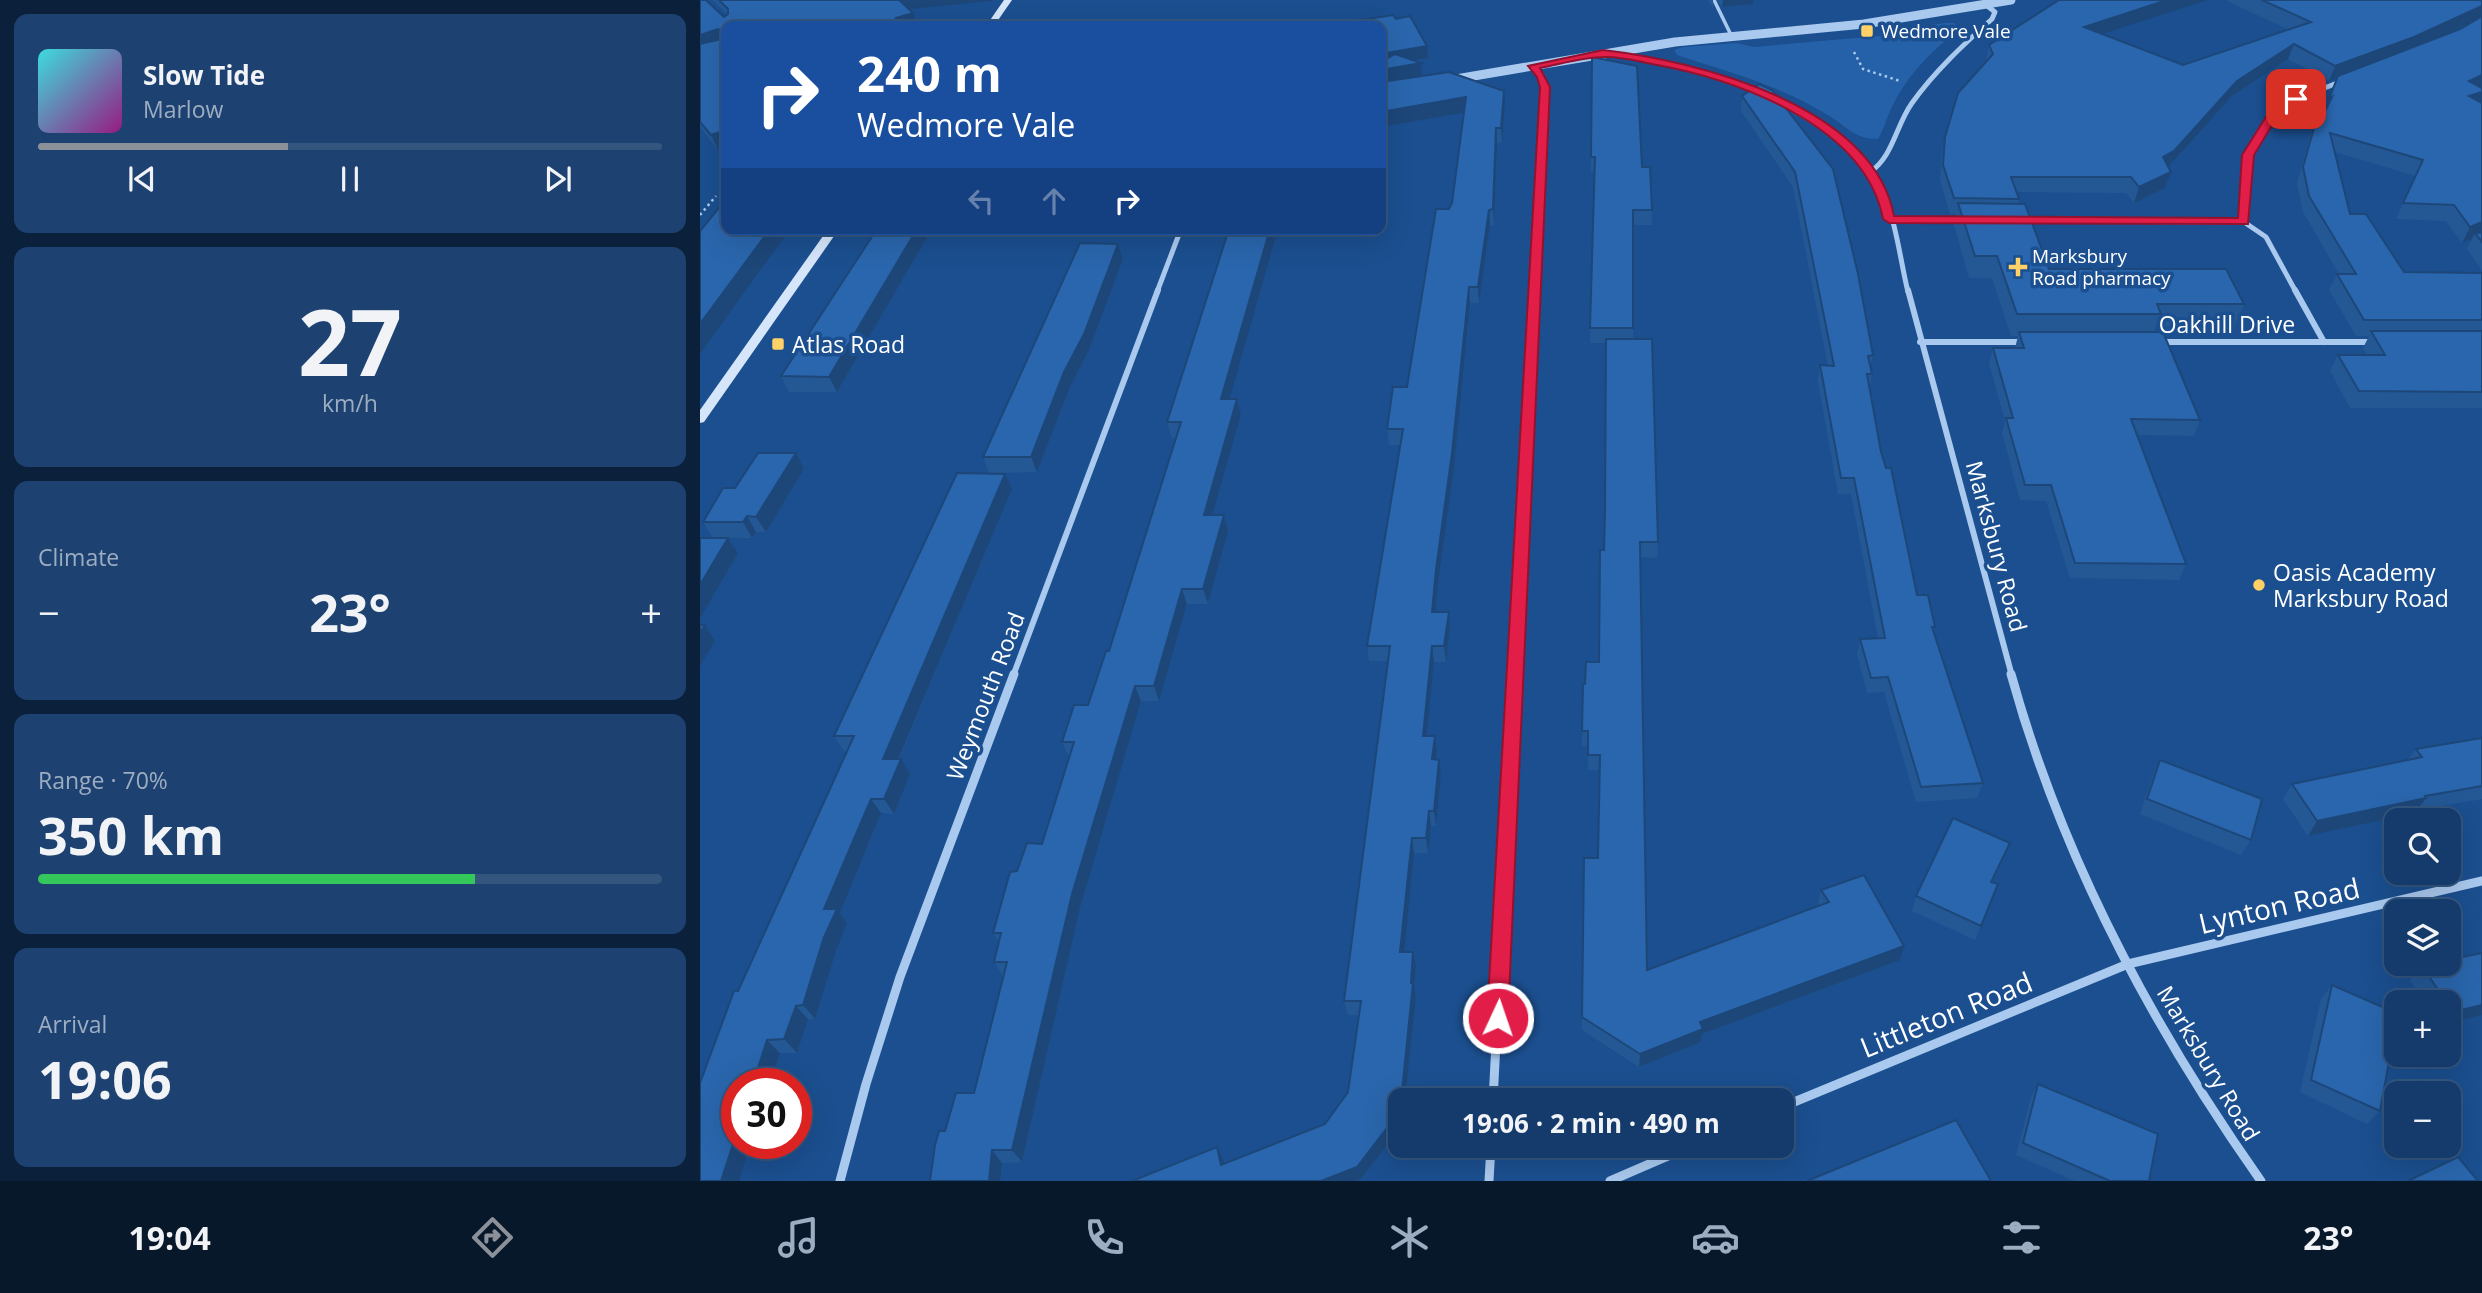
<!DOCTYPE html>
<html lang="en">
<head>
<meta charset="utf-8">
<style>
	:root { --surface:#143b6b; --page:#1d4271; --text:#f1f3f6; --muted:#9dadc1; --line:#33557e; --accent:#8c9099 }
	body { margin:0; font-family:"Open Sans",sans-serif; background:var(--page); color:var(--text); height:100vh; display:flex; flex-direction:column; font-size:26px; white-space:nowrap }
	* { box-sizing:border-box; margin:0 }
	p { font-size:23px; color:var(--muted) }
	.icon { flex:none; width:38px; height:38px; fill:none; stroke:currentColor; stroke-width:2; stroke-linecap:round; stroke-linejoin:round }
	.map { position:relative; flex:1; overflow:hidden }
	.side { display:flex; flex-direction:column; gap:14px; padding:14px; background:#0b203b; width:700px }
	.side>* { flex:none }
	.guide { position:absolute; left:21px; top:21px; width:665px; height:214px; border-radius:14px; box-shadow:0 7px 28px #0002,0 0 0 2px var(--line); background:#1a4fa0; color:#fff; overflow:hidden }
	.buttons { position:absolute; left:1684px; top:808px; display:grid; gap:14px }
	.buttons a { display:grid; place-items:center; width:77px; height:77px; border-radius:14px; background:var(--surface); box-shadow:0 7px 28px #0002,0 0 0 2px var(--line); font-size:35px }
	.speed { position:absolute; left:21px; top:1068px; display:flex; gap:14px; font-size:35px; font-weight:700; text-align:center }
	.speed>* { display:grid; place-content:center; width:91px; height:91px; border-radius:50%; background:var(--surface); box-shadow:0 7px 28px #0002,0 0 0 2px var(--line); line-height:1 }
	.speed .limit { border:10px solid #d22; background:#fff; color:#111 }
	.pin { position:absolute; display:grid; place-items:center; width:60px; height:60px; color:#fff; margin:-30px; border-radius:14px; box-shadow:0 4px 10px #0006 }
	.me { position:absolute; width:77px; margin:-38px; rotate:3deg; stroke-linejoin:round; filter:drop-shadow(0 0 5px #0008) }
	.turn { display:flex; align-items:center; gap:24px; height:147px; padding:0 21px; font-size:32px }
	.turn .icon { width:91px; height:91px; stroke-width:2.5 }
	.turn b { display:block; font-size:49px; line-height:60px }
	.lanes { display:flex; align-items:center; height:66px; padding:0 21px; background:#0003; justify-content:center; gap:35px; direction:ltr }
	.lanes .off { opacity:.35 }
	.big { font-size:52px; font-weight:700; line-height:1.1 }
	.side .tile { flex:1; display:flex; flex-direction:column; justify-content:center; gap:10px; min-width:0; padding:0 24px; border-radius:14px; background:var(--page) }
	.side .dial { align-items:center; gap:0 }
	.dial b { font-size:91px; line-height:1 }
	.song { display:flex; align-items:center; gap:21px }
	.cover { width:84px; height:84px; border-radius:10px; background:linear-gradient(135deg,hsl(180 70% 55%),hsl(310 70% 35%)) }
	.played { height:7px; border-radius:4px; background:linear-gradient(90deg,var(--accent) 40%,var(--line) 40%) }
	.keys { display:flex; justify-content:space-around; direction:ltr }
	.heat { display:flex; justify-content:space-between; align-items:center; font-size:38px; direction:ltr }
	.charge { height:10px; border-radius:5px; background:linear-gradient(90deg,#34c759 70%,var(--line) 0) }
	.trip { position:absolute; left:688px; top:1088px; width:406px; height:70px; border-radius:14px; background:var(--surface); box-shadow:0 7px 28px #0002,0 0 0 2px var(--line); font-weight:700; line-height:70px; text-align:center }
	.dock { display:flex; height:112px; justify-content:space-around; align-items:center; background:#08182b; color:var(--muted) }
	.dock .icon { width:49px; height:49px }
	.dock .active { color:var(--accent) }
	.dock b { font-size:32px; color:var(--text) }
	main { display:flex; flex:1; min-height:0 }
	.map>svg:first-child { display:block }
	.green { fill:#2461a8 }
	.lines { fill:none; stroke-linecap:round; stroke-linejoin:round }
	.path { stroke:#a9c9ee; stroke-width:2.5; stroke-dasharray:2.5 3.5; stroke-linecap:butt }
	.service { stroke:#a9c9ee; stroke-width:3.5 }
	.minor-far2 { stroke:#a9c9ee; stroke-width:5 }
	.minor-far1 { stroke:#a9c9ee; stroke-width:6 }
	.minor { stroke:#a9c9ee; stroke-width:9 }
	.tertiary { stroke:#a9c9ee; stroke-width:9 }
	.secondary { fill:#d6e6fa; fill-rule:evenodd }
	.wall { fill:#245895; fill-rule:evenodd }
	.shaded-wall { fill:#1d4779 }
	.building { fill:#2a66ad; stroke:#1d4779; stroke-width:2 }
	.route { fill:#e11d48; stroke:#92132f; stroke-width:2 }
	.poi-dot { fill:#ffd166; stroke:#1b4f8f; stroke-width:2.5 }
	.labels { text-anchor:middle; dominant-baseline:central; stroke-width:7; stroke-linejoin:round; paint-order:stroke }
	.far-poi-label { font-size:19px; fill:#fff; stroke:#1b4f8f; text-anchor:start }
	.street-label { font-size:23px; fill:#fff; stroke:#1b4f8f }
	.poi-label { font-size:23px; fill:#fff; stroke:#1b4f8f; text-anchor:start }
	.near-street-label { font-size:28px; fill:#fff; stroke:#1b4f8f }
</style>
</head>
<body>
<main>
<section class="side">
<div class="tile">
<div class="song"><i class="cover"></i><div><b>Slow Tide</b><p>Marlow</p></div></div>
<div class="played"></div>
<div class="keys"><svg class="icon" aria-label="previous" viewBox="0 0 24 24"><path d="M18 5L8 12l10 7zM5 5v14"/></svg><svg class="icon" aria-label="pause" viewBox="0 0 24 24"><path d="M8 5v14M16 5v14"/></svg><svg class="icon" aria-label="next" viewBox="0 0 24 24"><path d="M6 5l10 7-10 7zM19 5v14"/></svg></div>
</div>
<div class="tile dial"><b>27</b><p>km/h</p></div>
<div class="tile"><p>Climate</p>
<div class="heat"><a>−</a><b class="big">23°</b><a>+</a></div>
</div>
<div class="tile"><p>Range · 70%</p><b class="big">350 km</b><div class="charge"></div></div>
<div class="tile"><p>Arrival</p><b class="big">19:06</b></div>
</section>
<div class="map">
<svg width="1782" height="1181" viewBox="0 0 1782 1181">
	<rect width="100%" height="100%" fill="#1b4f8f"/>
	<path class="green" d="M1245 23H1254L1262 29C1234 47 1209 74 1194 103 1187 115 1185 128 1178 139 1153 139 1146 125 1126 114 1079 85 1028 72 977 55L974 50 983 47 1037 43 1054 47 1189 35 1191 31Z"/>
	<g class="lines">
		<g class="path">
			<path d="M1154 52 1163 69 1200 81"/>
			<path d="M0 215 16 196"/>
		</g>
		<path class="service" d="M1014 0 1032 37"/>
		<g class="minor-far2">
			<path d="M912 54 987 68 1059 91"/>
			<path d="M833 66 842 76 845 87 834 292"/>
			<path d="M1076 100C1118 124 1165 150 1185 196 1196 222 1201 264 1208 292"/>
			<path d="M1170 172C1193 157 1196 125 1212 103 1235 71 1263 45 1292 19L1295 12 1286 5"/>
			<path d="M1189 219 1261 220"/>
			<path d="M1322 221 1544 222C1545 202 1543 182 1547 163 1555 115 1600 97 1640 82"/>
			<path d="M1544 222 1566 237 1596 292"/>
			<path d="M457 292 481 229"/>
		</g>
		<g class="minor-far1">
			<path d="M1208 290 1312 676"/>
			<path d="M1595 290 1624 342"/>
			<path d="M1220 342H1324"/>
			<path d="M1458 342H1674"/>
			<path d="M313 676 458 290"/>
			<path d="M815 676 835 290"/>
		</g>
		<g class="minor">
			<path d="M1311 674C1361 855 1453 1028 1561 1181"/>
			<path d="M793 1101 815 674"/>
			<path d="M1082 1107 1428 964 1782 881"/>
			<path d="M140 1181 166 1084 200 977 314 674"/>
			<path d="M789 1181 791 1146"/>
			<path d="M910 1181 991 1146"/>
		</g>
		<path class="tertiary" d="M750 80 975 42 1164 24 1311 0"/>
		<g class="secondary">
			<path d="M304 0H312L294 26H286Z"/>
			<path d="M128 229H139L4 422 0 423V410Z"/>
		</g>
	</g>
	<g class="wall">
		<path d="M0 0 24 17 27 15 13 0 292 1 26 26 18 150 0 127Z"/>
		<path d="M1008 0H1013V8Z"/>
		<path d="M1017 0H1053V4L1022 7Z"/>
		<path d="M1525 0H1782V86L1780 87 1782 88V100L1781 102 1782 103V270L1767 249 1772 239 1762 243 1746 221 1696 219 1715 176 1635 152 1650 214 1704 272 1782 273V408H1650L1630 371 1638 355H1667L1663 348 1669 336H1656L1629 290 1637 274H1639L1603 212 1597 183 1616 114 1622 99 1625 109 1637 78 1629 81 1588 59 1532 96 1468 167 1465 188 1434 203 1426 193 1317 192 1319 199 1318 204 1349 269 1544 304 1534 327 1456 326 1454 332 1500 420 1494 436 1437 435 1486 564 1479 580 1370 578 1346 501 1320 500 1302 433 1305 421 1289 363 1293 348H1315L1318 336H1311L1292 278H1269L1254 225 1256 214H1250L1240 180 1242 153 1245 137 1286 62V60L1289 45 1403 34 1483 65 1589 30ZM1774 21 1760 29 1741 36Z"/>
		<path d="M696 19 728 58 715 61 722 76 805 105 802 142 797 143 794 225H790L779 303H770L754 468 738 584 735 612H749L750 628 746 662H734L726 736H735L737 751 736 760 741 775 736 826H731L728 853H714L704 952H713L716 966 714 987 716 996 705 1101H700V1128L661 1179 657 1181H432L523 1159 524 1164 625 1124 648 1092 659 1015H648L644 1001 688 661H669L667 646 700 445H689L687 429 707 387 752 203 764 112 681 127Z"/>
		<path d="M892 57 942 167 952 210V225H933V339L958 542 957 558 940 557 947 970 1119 906 1118 904 1121 890 1200 960 1002 1034 1001 1042 939 1067 882 1030 884 858H898L899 770H888V746H882L883 684H885L899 662 905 518 906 343H890L894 171H891Z"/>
		<path d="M1059 84 1173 355 1170 367 1172 374 1170 387 1181 452 1217 595 1235 627 1234 632 1283 783 1277 798 1216 802 1184 692 1167 693 1157 654 1160 639 1178 638 1151 494H1138L1118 381 1120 365 1128 366 1093 187 1041 111 1042 96Z"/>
		<path d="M529 229H576L577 233 529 399H537L541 415 512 515H524L528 531 508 604H487L459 701H441L380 908 322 1162 302 1163 245 1131 274 1093 303 976 294 962 299 942 293 933 317 871 342 844 369 756 362 742 388 705 409 651 476 438H472L467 422Z"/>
		<path d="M228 236 137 392H89L81 376Z"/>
		<path d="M418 244 423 259 389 350 370 387 337 472 289 473 283 457Z"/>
		<path d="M104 469 66 532H56L52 538H28L38 553 0 619V538H13L3 522 35 488Z"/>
		<path d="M312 489 199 759H201L210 774 194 814 181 813 140 913 147 923 136 951 115 1019H108L97 1053H80L37 1143H51L39 1181H0L38 991 147 751H144L134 736Z"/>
		<path d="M1782 738V799L1717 810 1715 813 1608 836 1583 799 1592 784 1707 760 1716 749Z"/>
		<path d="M1460 760 1551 840 1541 855 1440 814 1453 775Z"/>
		<path d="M1304 858 1292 883 1298 884 1275 940 1212 911 1216 896Z"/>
		<path d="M1782 953V1015L1748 1023V1003H1725L1710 980 1722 966Z"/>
		<path d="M1632 985 1680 1111 1667 1124 1600 1092 1621 999Z"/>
		<path d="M1338 1084 1449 1181H1375L1316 1155 1331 1097Z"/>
	</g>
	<g class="shaded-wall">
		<path d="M196 0H292V1L200 10Z"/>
		<path d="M1023 0H1053V4L1022 7Z"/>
		<path d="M1467 0H1508L1380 41 1384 27Z"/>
		<path d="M1782 6V17L1707 52 1629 81 1635 66Z"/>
		<path d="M213 13 218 26H199L196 18Z"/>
		<path d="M18 29 25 43 0 51V35Z"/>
		<path d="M1594 44 1588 59 1532 96 1469 166 1458 172 1463 157 1537 81Z"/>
		<path d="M727 46 728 58 681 66V54Z"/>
		<path d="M721 63 722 77 681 85V70Z"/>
		<path d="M1782 75V86L1762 97 1769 81Z"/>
		<path d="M804 91 805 105 802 142 801 128Z"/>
		<path d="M1782 92V100L1779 106 1769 96Z"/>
		<path d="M766 97 767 112 681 127V112Z"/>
		<path d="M796 128 797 143 794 225 793 209Z"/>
		<path d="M26 130V148L18 150 11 135Z"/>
		<path d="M1471 172 1465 188 1434 203 1439 187Z"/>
		<path d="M789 210 790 225 779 303 778 287Z"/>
		<path d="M1782 222V235L1775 233 1772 239 1762 243 1770 227Z"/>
		<path d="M70 229H90L0 354V324Z"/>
		<path d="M217 229H244L228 236 137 392 129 377Z"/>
		<path d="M570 229H576L577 233 525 415 521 399Z"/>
		<path d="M418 244 423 259 389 350 370 387 337 472 331 457 364 372Z"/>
		<path d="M769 287 770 303 754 468 738 584 734 628 732 612 736 569Z"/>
		<path d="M537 399 541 415 508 530 504 515Z"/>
		<path d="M96 453 104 469 66 532 56 517Z"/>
		<path d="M305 474 312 489 192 774 183 759Z"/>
		<path d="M524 515 528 531 508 604 503 589Z"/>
		<path d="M47 516 56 532 52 538 43 522Z"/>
		<path d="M28 538 38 553 0 619V585Z"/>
		<path d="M482 589 487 604 459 701 454 686Z"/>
		<path d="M749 612 750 628 746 662 744 646Z"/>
		<path d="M5 625 15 641 0 666V633Z"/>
		<path d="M732 646 734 662 725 751 723 736Z"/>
		<path d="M435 686 441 701 380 908 322 1162 312 1150 372 894Z"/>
		<path d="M735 736 737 751 734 775 732 759Z"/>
		<path d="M201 759 210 774 194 814 184 799Z"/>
		<path d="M739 760 741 775 736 826 734 811Z"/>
		<path d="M1726 798 1715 813 1608 836 1617 821Z"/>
		<path d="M171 799 181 813 140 913 147 923 136 951 115 1019 103 1005 124 909Z"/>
		<path d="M729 811 731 826 728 853 726 838Z"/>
		<path d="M712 838 714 853 703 966 700 952Z"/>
		<path d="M1204 946 1200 960 1002 1034 1001 1042 939 1067 940 1054 1000 1022Z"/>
		<path d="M713 952 716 966 714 987 716 996 705 1101H701Z"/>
		<path d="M1782 1005V1015L1748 1023V1016L1753 1012Z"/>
		<path d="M96 1006 108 1019 97 1053 84 1039Z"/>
		<path d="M67 1040 80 1053 70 1083H53Z"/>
		<path d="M700 1111V1128L661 1179 657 1181H621Z"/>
		<path d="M37 1132V1143H51L39 1181H21Z"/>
		<path d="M517 1147 523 1159 527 1177 521 1165Z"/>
		<path d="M292 1150 302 1163 300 1181H289Z"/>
	</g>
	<g class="building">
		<path d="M0 0H6L24 17 28 14V9L19 0H199L213 13 196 18 204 26H26V130L11 135 0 122V44L21 39 25 33 18 29 0 35Z"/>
		<path d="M1359 0H1467L1384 27 1483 65 1611 22 1562 0H1782V6L1714 37 1635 66 1594 44 1537 81 1474 151 1463 157 1471 172 1439 187 1431 177H1311L1319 199 1254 198 1243 165 1245 137 1258 93 1293 54 1289 45Z"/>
		<path d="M693 15 696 19 710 16 727 46 681 54V26H628L627 25Z"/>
		<path d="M1782 16V75L1769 81 1782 88V92L1769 96 1782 103V222L1770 227 1754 205 1703 203 1723 160 1630 133 1650 214H1666L1704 272 1782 273V320H1664L1637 274H1656L1609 196 1603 167 1622 99 1625 111 1632 97 1629 99 1638 76 1760 29Z"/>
		<path d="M695 54 721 63 681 70V62Z"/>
		<path d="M892 57 937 66 942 167H950L952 210H933V328H890L895 157H891Z"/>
		<path d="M749 72 804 91 801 128H796L793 209 789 210 778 287H769L752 453 736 569 732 612H749L744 646H732L723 736H735L732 759 739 760 734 811H729L726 838H712L700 952H713L711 983H713L701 1101H700V1111L657 1167 621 1181H432L517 1147 521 1165 625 1124 648 1092 661 1001H644L690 646H667L703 429H687L693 387H707L736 209H749L752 203 766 97 681 112V82Z"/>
		<path d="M1059 84 1072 90 1133 169 1158 274 1173 355 1168 356 1172 374H1167L1181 452 1186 468H1191L1217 595H1228L1235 627H1232L1283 783 1221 787 1188 677 1171 678 1160 639 1185 638 1154 478H1141L1120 365 1134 366 1095 172 1042 96Z"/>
		<path d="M26 199V229H70L0 324V231Z"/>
		<path d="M1258 203 1325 204 1349 269H1526L1544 304H1457L1461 314H1317L1297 256H1275Z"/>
		<path d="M177 229H217L129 377 81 376Z"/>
		<path d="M529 229H570L521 399H537L504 515H524L503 589H482L454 686H435L372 894 312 1150H292L289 1181H230L235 1145 239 1131H245L256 1093H274L307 962H294L301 933H293L310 872 317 871 327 843 342 844 374 742H362L374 705H388L406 651H409L481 422H467Z"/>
		<path d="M1775 233H1782V242Z"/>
		<path d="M380 243 418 244 384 334 364 372 331 457H283Z"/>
		<path d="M1671 331H1782V392L1659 391 1638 355H1685Z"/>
		<path d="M1319 332H1463L1500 420 1431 419 1486 564 1375 563 1351 485H1325L1306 418H1313L1293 348H1324Z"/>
		<path d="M906 339H952L958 542H940L947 970 1129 902 1121 890 1164 875 1204 946 1000 1022 1003 1029 940 1054 882 1017 884 858H898L900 755H888V731H882L883 684H885L886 662H899L900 550H904L905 512Z"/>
		<path d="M58 453H96L56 517 47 516 43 522H3L23 488H35Z"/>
		<path d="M257 473 305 474 183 759H201L184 799H171L124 909H137L124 937 103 1005 96 1006 84 1039 67 1040 53 1083H37V1132L21 1181H0V1083L34 991H38L154 736H134Z"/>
		<path d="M0 538H28L0 585Z"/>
		<path d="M0 625H5L0 633Z"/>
		<path d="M1782 738V786L1725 796 1726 798 1617 821 1592 784 1722 757 1716 749Z"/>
		<path d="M1460 760 1562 799 1551 840 1447 799Z"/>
		<path d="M1253 818 1310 843 1291 882 1298 884 1281 926 1216 896Z"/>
		<path d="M1782 953V1005L1753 1012 1748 1005V1003H1747L1722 966 1732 964H1748V960Z"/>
		<path d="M1632 985 1696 1013V1023L1680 1111 1611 1080Z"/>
		<path d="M1338 1084 1458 1134 1449 1181H1410L1323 1143Z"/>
		<path d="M1256 1120 1291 1181H1107Z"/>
		<path d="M1758 1157 1778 1181H1708Z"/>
	</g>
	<path class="route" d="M903 50C998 61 1173 105 1194 216L1538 218 1542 155 1569 112 1592 96 1602 99 1577 117 1554 155 1548 224 1189 223 1183 219C1165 124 1035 79 952 64 936 61 920 56 904 57 883 57 861 64 840 68L850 87 808 1018 805 1025 798 1028 790 1025 787 1018 840 87 837 77 828 66Z"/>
	<g class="poi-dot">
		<rect x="1160" y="24" width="14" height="14" rx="3.5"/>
		<path d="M1314.5 256.5h7v7h7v7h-7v7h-7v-7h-7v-7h7z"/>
		<rect x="71" y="337" width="14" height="14" rx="3.5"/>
		<circle cx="1559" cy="585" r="7"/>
	</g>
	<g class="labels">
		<g class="far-poi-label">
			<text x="1181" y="31">Wedmore Vale</text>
			<text x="1332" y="256">Marksbury<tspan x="1332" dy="22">Road pharmacy</tspan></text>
		</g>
		<g class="street-label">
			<text x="1527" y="324">Oakhill Drive</text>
			<text transform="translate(1297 546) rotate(75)">Marksbury Road</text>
			<text transform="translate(285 696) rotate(-69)">Weymouth Road</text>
			<text transform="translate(1509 1063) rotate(59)">Marksbury Road</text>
		</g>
		<g class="poi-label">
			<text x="92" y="344">Atlas Road</text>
			<text x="1573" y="572">Oasis Academy<tspan x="1573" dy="26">Marksbury Road</tspan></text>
		</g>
		<g class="near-street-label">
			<text transform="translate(1579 905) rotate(-13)">Lynton Road</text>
			<text transform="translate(1246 1014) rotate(-22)">Littleton Road</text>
		</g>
	</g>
</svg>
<div class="buttons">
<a><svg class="icon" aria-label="search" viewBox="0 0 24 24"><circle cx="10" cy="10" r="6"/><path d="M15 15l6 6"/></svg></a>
<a><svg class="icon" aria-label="layers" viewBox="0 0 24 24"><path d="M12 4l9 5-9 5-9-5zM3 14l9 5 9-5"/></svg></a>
<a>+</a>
<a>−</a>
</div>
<div class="speed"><div class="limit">30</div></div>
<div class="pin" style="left:1596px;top:99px;background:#d93025"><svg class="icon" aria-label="arrive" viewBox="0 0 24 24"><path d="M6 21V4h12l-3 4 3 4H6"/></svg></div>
<svg class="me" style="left:798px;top:1018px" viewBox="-20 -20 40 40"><circle r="17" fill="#e11d48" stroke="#fff" stroke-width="3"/><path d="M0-11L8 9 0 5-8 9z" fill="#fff"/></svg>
<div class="trip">19:06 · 2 min · 490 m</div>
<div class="guide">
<div class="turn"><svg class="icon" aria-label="right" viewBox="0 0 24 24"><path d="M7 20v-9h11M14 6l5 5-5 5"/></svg><div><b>240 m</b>Wedmore Vale</div></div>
<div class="lanes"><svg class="icon off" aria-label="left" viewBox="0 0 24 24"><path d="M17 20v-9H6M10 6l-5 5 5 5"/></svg><svg class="icon off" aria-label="ahead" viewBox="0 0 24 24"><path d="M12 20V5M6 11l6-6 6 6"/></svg><svg class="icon" aria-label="right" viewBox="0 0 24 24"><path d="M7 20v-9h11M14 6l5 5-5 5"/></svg></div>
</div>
</div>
</main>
<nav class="dock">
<b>19:04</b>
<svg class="icon active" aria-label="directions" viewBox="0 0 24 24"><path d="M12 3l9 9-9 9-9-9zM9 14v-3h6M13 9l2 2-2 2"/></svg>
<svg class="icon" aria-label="music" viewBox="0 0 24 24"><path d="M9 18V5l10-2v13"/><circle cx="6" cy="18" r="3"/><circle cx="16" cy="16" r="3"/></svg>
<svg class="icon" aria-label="phone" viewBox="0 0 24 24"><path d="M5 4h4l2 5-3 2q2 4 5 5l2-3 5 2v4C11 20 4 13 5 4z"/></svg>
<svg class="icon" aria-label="climate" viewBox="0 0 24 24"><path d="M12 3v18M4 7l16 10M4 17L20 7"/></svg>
<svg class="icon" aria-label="car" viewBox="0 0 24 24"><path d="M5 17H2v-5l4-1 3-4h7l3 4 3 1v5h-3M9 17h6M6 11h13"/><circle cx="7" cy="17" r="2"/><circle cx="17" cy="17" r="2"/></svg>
<svg class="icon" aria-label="filters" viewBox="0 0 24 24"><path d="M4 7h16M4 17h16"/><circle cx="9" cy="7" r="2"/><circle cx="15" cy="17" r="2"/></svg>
<b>23°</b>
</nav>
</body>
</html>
